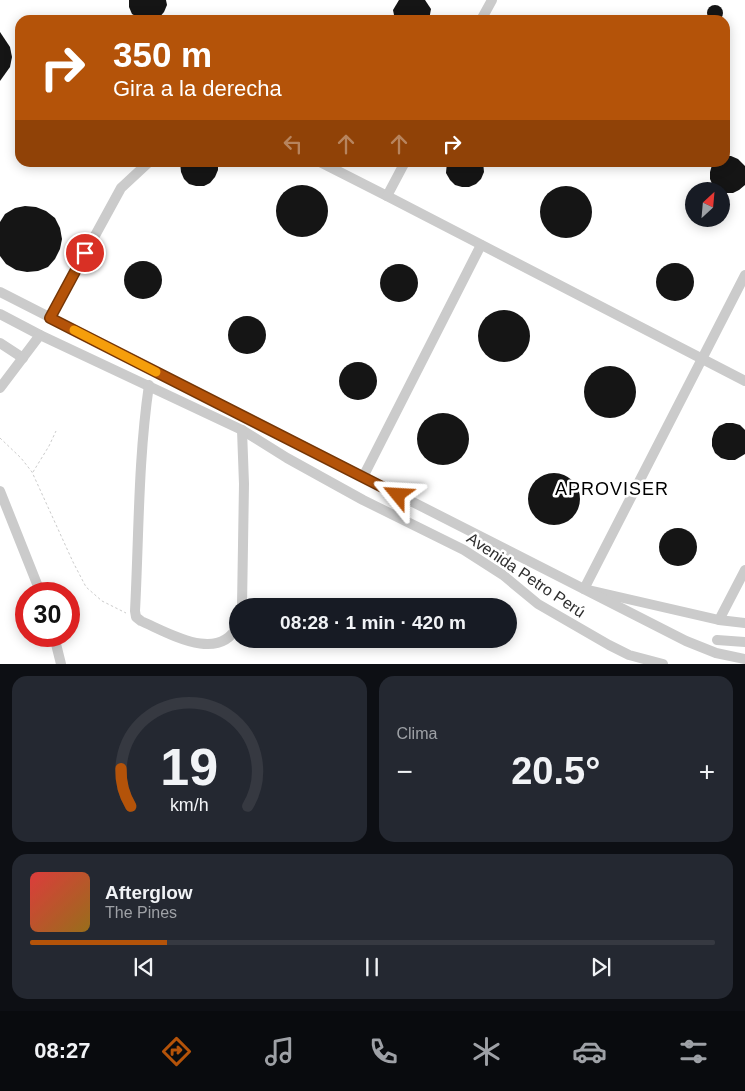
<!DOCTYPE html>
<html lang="es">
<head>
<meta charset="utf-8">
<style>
	:root { --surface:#171b24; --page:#242831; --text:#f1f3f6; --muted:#9ea1a6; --line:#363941; --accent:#b45309 }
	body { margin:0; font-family:Arial,sans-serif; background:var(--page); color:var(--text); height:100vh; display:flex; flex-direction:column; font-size:19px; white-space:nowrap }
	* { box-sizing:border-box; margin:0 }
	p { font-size:16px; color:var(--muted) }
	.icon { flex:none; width:28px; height:28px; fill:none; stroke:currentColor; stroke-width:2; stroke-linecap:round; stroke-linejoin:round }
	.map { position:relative; height:664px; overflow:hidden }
	.side { display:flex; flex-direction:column; gap:12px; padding:12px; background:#0d0f14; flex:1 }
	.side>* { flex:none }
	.guide { position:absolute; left:15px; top:15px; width:715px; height:152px; border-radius:15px; box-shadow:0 2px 12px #0003; background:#b45309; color:#fff; overflow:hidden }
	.needle { width:32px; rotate:26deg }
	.tools { position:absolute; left:685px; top:182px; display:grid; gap:10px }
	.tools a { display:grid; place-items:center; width:45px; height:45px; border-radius:50%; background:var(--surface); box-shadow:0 2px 12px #0003; font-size:25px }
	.speed { position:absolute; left:15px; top:582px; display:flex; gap:10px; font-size:25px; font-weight:700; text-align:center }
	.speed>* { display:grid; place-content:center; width:65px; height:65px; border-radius:50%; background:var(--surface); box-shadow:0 2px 12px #0003; line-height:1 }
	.speed .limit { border:8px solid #d22; background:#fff; color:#111 }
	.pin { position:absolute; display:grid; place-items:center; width:42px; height:42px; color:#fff; margin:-21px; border:2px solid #fff; border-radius:50%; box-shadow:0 1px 5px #0007 }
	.me { position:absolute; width:55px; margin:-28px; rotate:297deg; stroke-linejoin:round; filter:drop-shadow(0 0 4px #0008) }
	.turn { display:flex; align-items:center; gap:18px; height:105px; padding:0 15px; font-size:22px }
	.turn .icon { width:65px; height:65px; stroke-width:2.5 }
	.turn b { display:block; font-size:35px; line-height:42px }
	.lanes { display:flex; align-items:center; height:48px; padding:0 15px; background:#0003; justify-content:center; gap:25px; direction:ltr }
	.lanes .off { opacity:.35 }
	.big { font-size:38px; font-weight:700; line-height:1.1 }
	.side .widget { flex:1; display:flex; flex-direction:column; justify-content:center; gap:8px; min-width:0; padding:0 18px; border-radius:15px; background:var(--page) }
	.side .dial { align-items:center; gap:0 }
	.dial svg { height:130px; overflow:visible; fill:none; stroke:var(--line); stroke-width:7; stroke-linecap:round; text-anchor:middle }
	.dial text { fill:var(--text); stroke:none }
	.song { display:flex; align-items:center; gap:15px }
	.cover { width:60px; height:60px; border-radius:8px; background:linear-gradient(135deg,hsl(0 70% 55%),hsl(40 70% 35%)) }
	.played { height:5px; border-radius:2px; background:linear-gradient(90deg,var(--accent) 20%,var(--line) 20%) }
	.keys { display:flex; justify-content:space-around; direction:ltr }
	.heat { display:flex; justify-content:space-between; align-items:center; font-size:28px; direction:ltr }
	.side .tiles { flex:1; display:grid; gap:12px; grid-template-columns:1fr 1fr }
	.widget:last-child { grid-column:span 2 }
	.trip { position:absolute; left:229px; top:598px; width:288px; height:50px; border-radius:25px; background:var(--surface); box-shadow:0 2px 12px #0003; font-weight:700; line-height:50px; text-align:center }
	.menu { display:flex; height:80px; justify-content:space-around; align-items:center; background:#090b0e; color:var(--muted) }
	.menu .icon { width:35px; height:35px }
	.menu .current { color:var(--accent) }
	.menu b { font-size:22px; color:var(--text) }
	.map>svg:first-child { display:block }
	.building { fill:#151515 }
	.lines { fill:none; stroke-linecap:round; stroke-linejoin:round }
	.path { stroke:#cbcbcb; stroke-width:1; stroke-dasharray:2.5 2.5; stroke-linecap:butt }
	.minor { stroke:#cbcbcb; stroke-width:10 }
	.route-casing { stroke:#753606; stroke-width:12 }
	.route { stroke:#b45309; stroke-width:9 }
	.slow { stroke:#f59e0b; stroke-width:9 }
	.labels { text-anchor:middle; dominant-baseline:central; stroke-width:5; stroke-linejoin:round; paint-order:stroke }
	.street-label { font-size:16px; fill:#2e2e2e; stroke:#fff }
	.neighbourhood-label { font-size:18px; letter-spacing:1px; fill:#000; stroke:#fff }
</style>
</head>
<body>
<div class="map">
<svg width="745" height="664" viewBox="0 0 745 664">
	<rect width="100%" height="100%" fill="#fff"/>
	<g class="building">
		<path d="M129 0H166L167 5 164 12 159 18 154 20H142L132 14 129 7Z"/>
		<path d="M399 0H425L431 9 429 20H395L393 10Z"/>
		<circle cx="715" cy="13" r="8"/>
		<path d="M0 32 10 47 12 57 10 67 0 81Z"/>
		<path d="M725 156H731L738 159 745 166V185L739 190 733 193H725L718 191 713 186 710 179V172L712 165 714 162H725Z"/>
		<path d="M180 162H218V170L215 177 210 183 204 186H196L189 184 184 179 181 172Z"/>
		<path d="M447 162H483L484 172 481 179 476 184 469 187H462L455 185 450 180 446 173Z"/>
		<circle cx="302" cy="211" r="26"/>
		<circle cx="566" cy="212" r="26"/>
		<path d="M25 206 36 207 46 211 55 218 60 228 62 239 60 249 55 259 48 267 38 271 27 272 16 270 6 264 0 256V222L5 214 15 208Z"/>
		<circle cx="143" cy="280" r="19"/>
		<circle cx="675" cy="282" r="19"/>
		<circle cx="399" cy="283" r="19"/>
		<circle cx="504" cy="336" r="26"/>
		<circle cx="247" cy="335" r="19"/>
		<circle cx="358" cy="381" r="19"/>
		<circle cx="610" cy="392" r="26"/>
		<circle cx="443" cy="439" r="26"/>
		<path d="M726 423H733L740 425 745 430V454L735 460H728L721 458 715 453 712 446V439L714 432 719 426Z"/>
		<circle cx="554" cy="499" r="26"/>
		<circle cx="678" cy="547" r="19"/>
	</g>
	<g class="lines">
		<g class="path">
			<path d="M0 438 21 458 32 472 73 562 86 587 102 601 126 613"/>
			<path d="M33 472 49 446 56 431"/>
		</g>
		<g class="minor">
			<path d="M481 20 492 0"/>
			<path d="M320 162 387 196 405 162"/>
			<path d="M387 196 745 381"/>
			<path d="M745 275 584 589 719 620 745 570"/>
			<path d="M0 292 686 641 716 653 745 659"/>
			<path d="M0 314 40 335 242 430 287 458 363 500 464 550 503 575 538 604 609 645 629 655 663 664"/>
			<path d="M50 318 121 188 149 162"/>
			<path d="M0 343 23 358"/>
			<path d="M149 385C138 460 139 535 135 611L136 617 141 621C169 633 219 664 238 625"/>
			<path d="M0 388 40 335"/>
			<path d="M363 477 481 245"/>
			<path d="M0 491 41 594"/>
			<path d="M242 606 244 484 242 430"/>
			<path d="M719 620 745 623"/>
			<path d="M54 636 61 664"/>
			<path d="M717 640 745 642"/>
		</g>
	</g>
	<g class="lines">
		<defs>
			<path id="route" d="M85 253 50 318 398 495"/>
		</defs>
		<use href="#route" class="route-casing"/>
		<use href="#route" class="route"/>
		<path class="slow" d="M74 330 156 372"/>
	</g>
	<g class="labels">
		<g class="street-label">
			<text transform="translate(526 575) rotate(34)">Avenida Petro Perú</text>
		</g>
		<g class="neighbourhood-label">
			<text x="612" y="489">APROVISER</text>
		</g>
	</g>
</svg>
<div class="tools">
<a><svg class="needle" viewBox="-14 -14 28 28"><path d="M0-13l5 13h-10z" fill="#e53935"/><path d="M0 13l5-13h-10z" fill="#9ea1a6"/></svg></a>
</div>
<div class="speed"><div class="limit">30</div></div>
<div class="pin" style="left:85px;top:253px;background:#d93025"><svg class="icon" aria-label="arrive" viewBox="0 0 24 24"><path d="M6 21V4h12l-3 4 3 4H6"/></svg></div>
<svg class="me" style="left:398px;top:495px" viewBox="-20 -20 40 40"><path d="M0-17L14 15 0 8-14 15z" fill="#b45309" stroke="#fff" stroke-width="4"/></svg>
<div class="trip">08:28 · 1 min · 420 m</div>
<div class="guide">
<div class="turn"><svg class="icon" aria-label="right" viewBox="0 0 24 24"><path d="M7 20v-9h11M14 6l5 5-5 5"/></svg><div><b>350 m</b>Gira a la derecha</div></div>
<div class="lanes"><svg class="icon off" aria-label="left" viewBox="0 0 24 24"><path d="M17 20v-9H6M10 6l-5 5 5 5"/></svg><svg class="icon off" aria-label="ahead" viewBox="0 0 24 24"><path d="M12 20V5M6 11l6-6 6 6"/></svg><svg class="icon off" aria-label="ahead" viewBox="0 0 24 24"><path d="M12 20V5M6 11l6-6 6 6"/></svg><svg class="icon" aria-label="right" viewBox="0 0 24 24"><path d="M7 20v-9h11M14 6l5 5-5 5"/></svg></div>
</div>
</div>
<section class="side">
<div class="tiles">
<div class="widget dial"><svg viewBox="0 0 100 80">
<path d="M14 69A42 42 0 1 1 86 69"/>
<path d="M14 69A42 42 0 0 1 8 46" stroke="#b45309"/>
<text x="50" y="56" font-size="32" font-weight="700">19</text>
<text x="50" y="72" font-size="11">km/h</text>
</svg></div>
<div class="widget"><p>Clima</p>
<div class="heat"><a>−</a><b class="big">20.5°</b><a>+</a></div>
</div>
<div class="widget">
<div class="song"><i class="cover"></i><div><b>Afterglow</b><p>The Pines</p></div></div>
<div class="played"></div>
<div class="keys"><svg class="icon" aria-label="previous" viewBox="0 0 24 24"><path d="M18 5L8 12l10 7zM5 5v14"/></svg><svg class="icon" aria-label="pause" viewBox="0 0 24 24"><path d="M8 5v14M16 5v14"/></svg><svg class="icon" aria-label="next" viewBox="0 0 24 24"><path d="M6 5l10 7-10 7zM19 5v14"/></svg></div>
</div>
</div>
</section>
<nav class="menu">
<b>08:27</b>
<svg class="icon current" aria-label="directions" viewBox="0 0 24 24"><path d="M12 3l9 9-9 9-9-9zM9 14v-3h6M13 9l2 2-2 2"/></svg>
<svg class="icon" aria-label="music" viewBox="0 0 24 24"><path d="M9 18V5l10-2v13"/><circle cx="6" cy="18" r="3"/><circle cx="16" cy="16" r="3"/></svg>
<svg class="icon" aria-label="phone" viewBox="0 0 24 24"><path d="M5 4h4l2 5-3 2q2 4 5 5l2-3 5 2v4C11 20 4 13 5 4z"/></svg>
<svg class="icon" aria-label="climate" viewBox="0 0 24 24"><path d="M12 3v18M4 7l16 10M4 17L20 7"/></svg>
<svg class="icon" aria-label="car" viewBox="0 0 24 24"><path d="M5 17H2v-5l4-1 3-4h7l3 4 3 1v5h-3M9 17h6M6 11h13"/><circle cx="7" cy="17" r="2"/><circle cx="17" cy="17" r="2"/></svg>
<svg class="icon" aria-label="filters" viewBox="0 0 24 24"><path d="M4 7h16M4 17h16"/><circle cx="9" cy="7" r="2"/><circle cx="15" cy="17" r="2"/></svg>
</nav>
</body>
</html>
